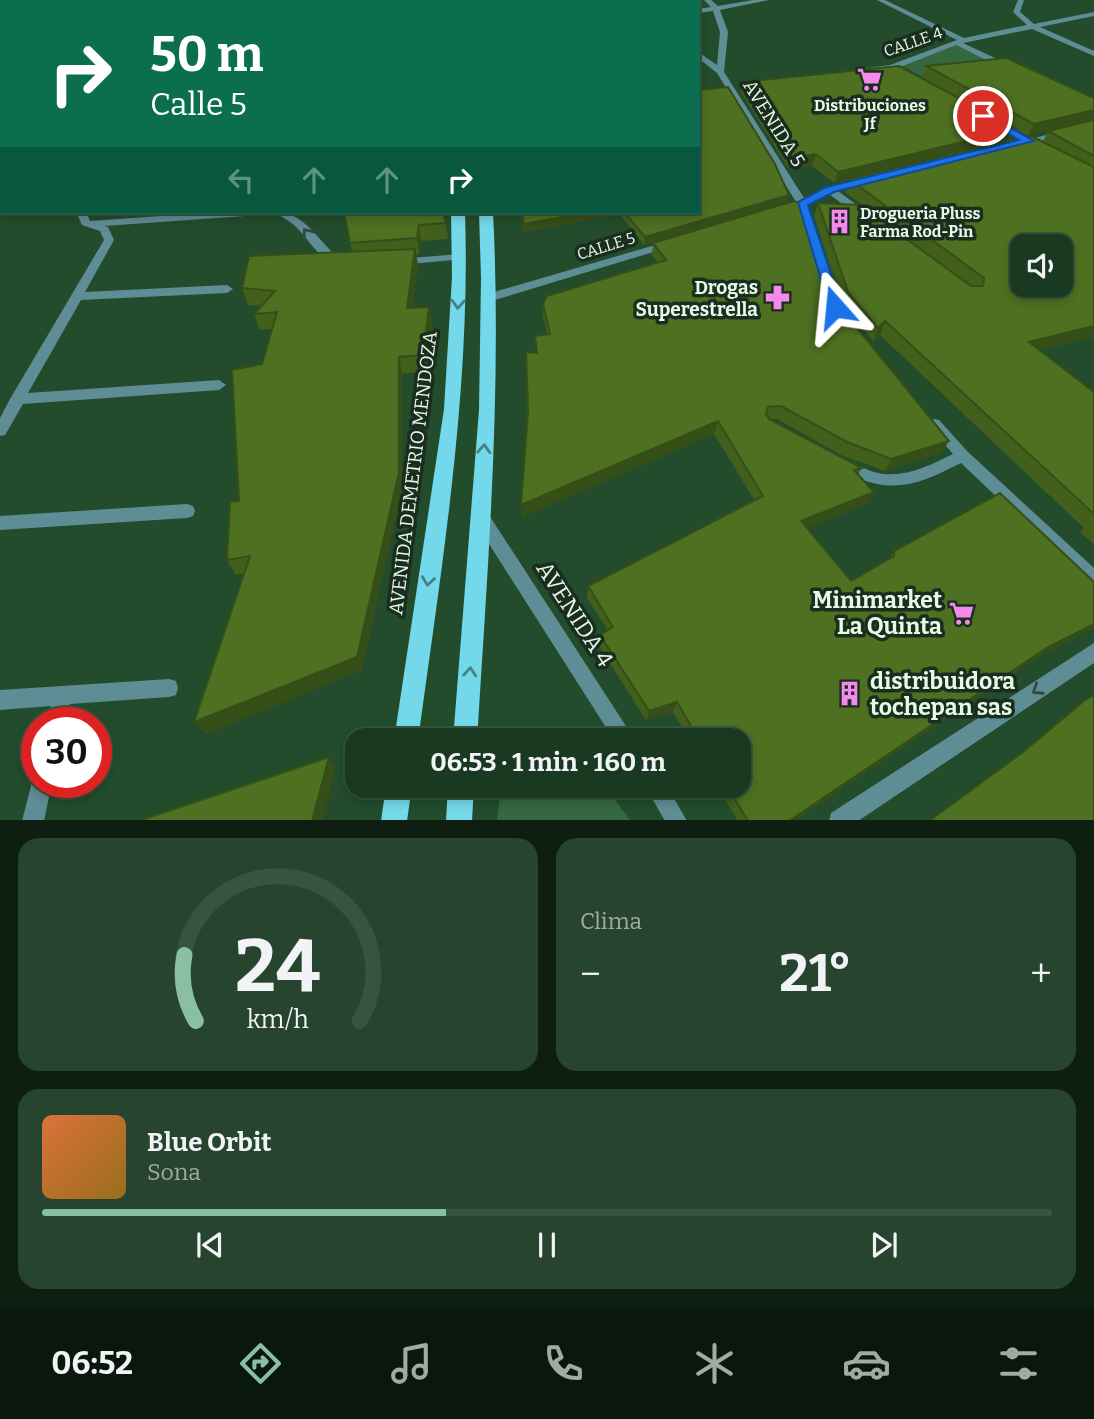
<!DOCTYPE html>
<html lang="es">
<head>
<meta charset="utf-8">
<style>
	:root { --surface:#1a3921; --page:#27442e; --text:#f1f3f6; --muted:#9faca5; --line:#38533f; --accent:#8abfa5 }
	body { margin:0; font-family:Bitter,serif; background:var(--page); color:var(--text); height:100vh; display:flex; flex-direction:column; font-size:26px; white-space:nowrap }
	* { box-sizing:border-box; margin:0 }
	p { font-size:23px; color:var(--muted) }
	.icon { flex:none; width:38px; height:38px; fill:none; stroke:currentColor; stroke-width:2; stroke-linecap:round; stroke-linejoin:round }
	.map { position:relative; height:820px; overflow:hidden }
	.drawer { display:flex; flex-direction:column; gap:18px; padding:18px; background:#0e1f12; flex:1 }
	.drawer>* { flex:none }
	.guide { position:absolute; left:0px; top:0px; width:700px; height:214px; box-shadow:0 4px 10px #0003,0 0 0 2px var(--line); background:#0b6e4f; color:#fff; overflow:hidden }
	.fabs { position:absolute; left:1010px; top:234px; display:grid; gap:14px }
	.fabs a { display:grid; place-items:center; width:63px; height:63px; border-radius:14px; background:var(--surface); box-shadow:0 4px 10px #0003,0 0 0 2px var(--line); font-size:35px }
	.speed { position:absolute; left:21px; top:707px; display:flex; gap:14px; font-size:35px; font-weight:700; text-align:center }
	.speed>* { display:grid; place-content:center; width:91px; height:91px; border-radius:50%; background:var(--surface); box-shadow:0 4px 10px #0003,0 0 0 2px var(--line); line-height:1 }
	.speed .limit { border:10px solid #d22; background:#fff; color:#111 }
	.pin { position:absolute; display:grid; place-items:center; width:60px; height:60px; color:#fff; margin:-30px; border:4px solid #fff; border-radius:50%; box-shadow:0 2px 7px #0007 }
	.me { position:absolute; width:77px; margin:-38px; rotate:342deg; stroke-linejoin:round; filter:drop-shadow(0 0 5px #0008) }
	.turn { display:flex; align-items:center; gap:24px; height:147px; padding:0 35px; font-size:32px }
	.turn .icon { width:91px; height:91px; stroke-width:2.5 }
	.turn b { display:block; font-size:49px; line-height:60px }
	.lanes { display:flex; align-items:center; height:66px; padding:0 35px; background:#0003; justify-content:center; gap:35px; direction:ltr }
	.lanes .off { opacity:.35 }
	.big { font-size:52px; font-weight:700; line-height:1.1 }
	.drawer .widget { flex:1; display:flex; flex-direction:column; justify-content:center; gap:10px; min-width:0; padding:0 24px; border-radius:21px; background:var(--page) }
	.drawer .dial { align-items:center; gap:0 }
	.dial svg { height:182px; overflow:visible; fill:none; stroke:var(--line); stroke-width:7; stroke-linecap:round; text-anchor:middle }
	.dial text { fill:var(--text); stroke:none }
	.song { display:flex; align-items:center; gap:21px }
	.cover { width:84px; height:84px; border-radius:10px; background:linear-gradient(135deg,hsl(20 70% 55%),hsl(40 70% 35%)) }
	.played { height:7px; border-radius:4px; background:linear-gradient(90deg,var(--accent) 40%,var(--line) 40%) }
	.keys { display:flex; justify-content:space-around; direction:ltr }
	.heat { display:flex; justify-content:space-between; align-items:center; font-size:38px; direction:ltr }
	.drawer .tiles { flex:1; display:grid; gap:18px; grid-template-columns:1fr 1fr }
	.widget:last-child { grid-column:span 2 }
	.trip { position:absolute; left:345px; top:728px; width:406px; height:70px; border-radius:21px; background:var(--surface); box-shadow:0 4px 10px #0003,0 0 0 2px var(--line); font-weight:700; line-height:70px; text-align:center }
	.dock { display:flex; height:112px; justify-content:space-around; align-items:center; background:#0a170d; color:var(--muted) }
	.dock .icon { width:49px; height:49px }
	.dock .current { color:var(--accent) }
	.dock b { font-size:32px; color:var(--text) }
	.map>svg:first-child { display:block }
	.green { fill:#356741 }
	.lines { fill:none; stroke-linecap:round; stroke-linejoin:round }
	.street { fill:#5f8d95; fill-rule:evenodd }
	.primary { fill:#73d8e9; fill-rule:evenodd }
	.wall { fill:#42601c; fill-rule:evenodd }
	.shaded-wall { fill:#364e17 }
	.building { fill:#4d7021; stroke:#364e17; stroke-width:2; fill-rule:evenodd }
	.oneway { stroke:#2f4a42 }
	.oneway2 { stroke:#478284 }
	.route { fill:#1a73e8; stroke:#114b97; stroke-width:2 }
	.labels { text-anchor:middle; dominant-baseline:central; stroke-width:7; stroke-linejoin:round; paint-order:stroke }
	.far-street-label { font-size:16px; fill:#e4fbe7; stroke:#1b2d1e }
	.far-poi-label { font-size:16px; font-weight:bold; fill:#e4fbe7; stroke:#1b2d1e }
	.street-label { font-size:19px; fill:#e4fbe7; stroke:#1b2d1e }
	.poi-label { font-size:19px; font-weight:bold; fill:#e4fbe7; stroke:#1b2d1e; text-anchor:end }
	.near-poi-label { font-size:23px; font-weight:bold; fill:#e4fbe7; stroke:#1b2d1e; text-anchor:end }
	.near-street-label { font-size:23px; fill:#e4fbe7; stroke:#1b2d1e }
</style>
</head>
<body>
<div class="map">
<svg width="1094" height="821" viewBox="0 0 1094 821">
	<rect width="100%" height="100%" fill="#224c2c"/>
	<g class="green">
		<path d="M955 45 1004 68 921 76 901 65Z"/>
		<path d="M501 786H605L630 820H497Z"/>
	</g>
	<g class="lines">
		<g class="street">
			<path d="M522 0H529V1L523 2Z"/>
			<path d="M704 0H711L718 6 753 0H769L720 10 728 32 724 72 804 198 826 188 865 178 870 181 838 191 869 214V218H861L829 194 807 204 846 313 844 316H836L834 313 798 208 790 206 796 202 717 73 698 58V52L717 65 720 32 713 11 698 13V9L711 7Z"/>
			<path d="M877 0H885L964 38 1027 25 1013 12 1018 0H1024L1020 12 1034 24 1094 12V16L1040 27 1094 51V56L1032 29 963 43 1010 65V69H1004L956 45 895 69 860 73V69L890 65 957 40Z"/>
			<path d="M1094 122V128L1021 146 1016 143Z"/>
			<path d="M76 212H86L90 221 216 212H265L260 215 104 226 108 227 114 240 85 292 227 285 233 289 227 293 81 300 28 393 219 380 226 385 219 390 23 404 5 435 0 436V418L10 399 104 240 100 231 82 225Z"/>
			<path d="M275 212C305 211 319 243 341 260V264C322 266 307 236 294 225 288 220 281 217 275 212Z"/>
			<path d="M669 241 675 244 673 246 495 300 491 301 485 297 487 294Z"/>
			<path d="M460 254 464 255V259L399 265 393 262 399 259Z"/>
			<path d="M934 419 939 420 968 452 1094 568V587L1088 584 961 463C925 481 899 494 860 479 851 476 841 471 837 464L839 460 844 458C855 462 863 469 874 472 902 480 928 466 953 454L927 424 929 420Z"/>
			<path d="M187 504 193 506 195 511 193 516 187 518 0 530V516Z"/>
			<path d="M481 510 487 512 635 740H614L475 522 473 517 475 512Z"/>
			<path d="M1094 643V663L858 821H829L831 813Z"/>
			<path d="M169 679 176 681 178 688 176 695 169 697 70 704 66 723H46L51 706 0 710V690Z"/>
			<path d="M37 774V782H52L44 821H22L32 782Z"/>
			<path d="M645 786H667L687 821H665Z"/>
		</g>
		<g class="primary">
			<path d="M440 0H448L449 2H441Z"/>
			<rect x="461" y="0" width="8" height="2"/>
			<path d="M451 212H465C471 390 442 564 418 740H394L444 409 452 277Z"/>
			<path d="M479 212H493C502 389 488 564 477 740H453L479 410 481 278Z"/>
			<path d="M386 786H412L407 821H381Z"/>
			<path d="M448 786H474L472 821H446Z"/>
		</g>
	</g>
	<g class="wall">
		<path d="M926 66 1094 98V337L1040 350 1094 392V544L1080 532 1084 528 880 335 873 341 843 305 814 216 818 203 915 245 845 192 849 180 834 183 812 166 789 169 741 92 743 82 977 108 922 77ZM1016 129 1028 136 1048 131 1043 142 1011 140Z"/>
		<path d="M789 195 787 203 644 245 620 214 524 232 521 212H698Z"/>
		<path d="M344 212 446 223 448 239 421 241 419 254 416 255 418 265 412 308 429 307 432 323 426 371 402 374V488L362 670 206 734 194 722 244 573 236 575 227 560 239 501 262 364 272 329 260 330 254 314 261 306 248 305 242 288 352 252Z"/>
		<path d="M653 243 831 296 949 441 941 453 885 471 841 455 777 419H769L862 468 858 475 867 504 807 528 851 581 889 559 894 551 1036 658 794 821H738L717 786H738V740H690L673 712 646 720 599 646 600 635 608 631 587 598 588 586 755 501 714 434 522 517 536 353 535 336 547 334 543 316V304L657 262 652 255Z"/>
		<path d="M1085 700 1094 821 1012 761Z"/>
	</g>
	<g class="shaded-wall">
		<path d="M1094 110V120L1028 136 1034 124Z"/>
		<path d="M1016 129 1011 140 834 183 838 172Z"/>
		<path d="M816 154 812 166 789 169 792 158Z"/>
		<path d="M789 195 787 203 644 245 645 237Z"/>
		<path d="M591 212H620V214L524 232V224Z"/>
		<path d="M419 225 421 241 419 254 417 238Z"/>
		<path d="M415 249 418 265 410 324 407 308Z"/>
		<path d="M429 307 432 323 426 371 423 355Z"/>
		<path d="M885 321 880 335 873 341 878 328Z"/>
		<path d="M1094 326V337L1020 355 1029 342Z"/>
		<path d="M399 357 402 374V488L362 670 206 734 194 722Z"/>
		<path d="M718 421 714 434 522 517 521 505Z"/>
		<path d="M949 441 941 453 885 471 891 459Z"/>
		<path d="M874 492 867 504 795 533 801 521Z"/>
		<path d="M1094 624V628L1036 658 794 821H789L1048 647Z"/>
		<path d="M677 702 673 712 646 720 649 711Z"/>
		<path d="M329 757 336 768 323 821H312Z"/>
	</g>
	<g class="building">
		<path d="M1006 58 1094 98V110L1034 124 926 66Z"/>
		<path d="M899 66 1016 129 838 172 816 154 792 158 743 82Z"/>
		<path d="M728 87 775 164 789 195 645 237 624 212H698V90Z"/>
		<path d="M1094 120V156L1048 131Z"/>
		<path d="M1031 136 1094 167V326L1029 342 1094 392V514L885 321 878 328 848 292 818 203 860 205 971 286H983L984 278 849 179ZM1022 247H1060V285H1022Z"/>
		<path d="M794 201 801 204 831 296 949 441 891 459 847 442 781 406 768 407 766 414 769 419 862 468 854 470 874 492 801 521 851 581 894 556V551L1000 493 1094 582V624L1048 647 789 821H748L727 786H738V740H699L677 702 649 711 600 635 613 627 588 586 763 496 718 421 521 505 528 411 526 352 537 353 535 336 550 334 543 304 547 296 666 260 653 243Z"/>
		<path d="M344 212H442L446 223 419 225 417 238 350 243Z"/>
		<path d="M522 212H591L524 224Z"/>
		<path d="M415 249 407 308 429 307 423 355 399 357V472L357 657 194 722 250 556 227 560 230 502 239 501 232 370 262 364 277 312 254 314 275 291 242 288 249 256Z"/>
		<path d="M1094 695V821H929L1023 752 1085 700Z"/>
		<path d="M329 757 312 821H138Z"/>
	</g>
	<defs><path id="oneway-chevron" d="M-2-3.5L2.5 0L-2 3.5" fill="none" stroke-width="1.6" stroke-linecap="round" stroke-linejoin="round" transform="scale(1.75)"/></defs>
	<g class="oneway">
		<use href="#oneway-chevron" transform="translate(307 233) rotate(-128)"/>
		<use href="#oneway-chevron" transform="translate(1037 690) rotate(147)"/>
	</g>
	<g class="oneway2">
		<use href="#oneway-chevron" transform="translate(458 304) rotate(93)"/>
		<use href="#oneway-chevron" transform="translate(484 449) rotate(-87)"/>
		<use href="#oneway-chevron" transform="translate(428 581) rotate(98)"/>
		<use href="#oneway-chevron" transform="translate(470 672) rotate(-86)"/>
	</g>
	<path class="route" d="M980 114H987L1034 141 834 192 808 205 842 307 840 310H830L798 202 826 187 1019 140 980 118Z"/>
	<defs>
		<symbol id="supermarket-bare" viewBox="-9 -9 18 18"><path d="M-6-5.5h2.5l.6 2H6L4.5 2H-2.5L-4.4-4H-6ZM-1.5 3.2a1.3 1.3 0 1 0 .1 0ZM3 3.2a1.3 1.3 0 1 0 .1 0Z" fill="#f689ed" stroke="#1b2d1e" stroke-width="2.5" paint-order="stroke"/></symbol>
		<symbol id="building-bare" viewBox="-9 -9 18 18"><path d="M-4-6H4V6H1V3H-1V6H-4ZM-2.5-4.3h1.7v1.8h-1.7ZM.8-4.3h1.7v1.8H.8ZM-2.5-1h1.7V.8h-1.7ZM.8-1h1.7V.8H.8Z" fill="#f689ed" stroke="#1b2d1e" stroke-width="2.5" paint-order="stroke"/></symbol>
		<symbol id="pharmacy-bare" viewBox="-9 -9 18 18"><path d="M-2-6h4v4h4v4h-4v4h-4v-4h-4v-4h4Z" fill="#f689ed" stroke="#1b2d1e" stroke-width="2.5" paint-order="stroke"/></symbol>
	</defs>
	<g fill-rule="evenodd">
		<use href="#supermarket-bare" x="852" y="62" width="35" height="35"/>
		<use href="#building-bare" x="822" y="204" width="35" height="35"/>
		<use href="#pharmacy-bare" x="760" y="280" width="35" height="35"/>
		<use href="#supermarket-bare" x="944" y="596" width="35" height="35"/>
		<use href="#building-bare" x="832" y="676" width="35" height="35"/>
	</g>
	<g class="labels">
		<g class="far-street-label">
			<text transform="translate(913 42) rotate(-19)">CALLE 4</text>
			<text transform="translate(606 246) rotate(-17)">CALLE 5</text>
		</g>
		<g class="far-poi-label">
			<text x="870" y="105">Distribuciones<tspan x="870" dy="18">Jf</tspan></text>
			<text x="860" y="213" text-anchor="start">Drogueria Pluss<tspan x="860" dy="18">Farma Rod-Pin</tspan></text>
		</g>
		<g class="street-label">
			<text transform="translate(774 123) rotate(58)">AVENIDA 5</text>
			<text transform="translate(413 473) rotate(-83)">AVENIDA DEMETRIO MENDOZA</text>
		</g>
		<g class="poi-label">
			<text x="758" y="287">Drogas<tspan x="758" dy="22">Superestrella</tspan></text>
		</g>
		<g class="near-poi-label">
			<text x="942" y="600">Minimarket<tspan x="942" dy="26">La Quinta</tspan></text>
			<text x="870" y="681" text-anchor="start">distribuidora<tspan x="870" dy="26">tochepan sas</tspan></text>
		</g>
		<g class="near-street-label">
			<text transform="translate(575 614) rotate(57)">AVENIDA 4</text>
		</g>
	</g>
</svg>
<div class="fabs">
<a><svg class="icon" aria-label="sound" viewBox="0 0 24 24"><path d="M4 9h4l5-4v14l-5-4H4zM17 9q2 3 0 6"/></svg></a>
</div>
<div class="speed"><div class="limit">30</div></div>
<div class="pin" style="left:983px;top:116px;background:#d93025"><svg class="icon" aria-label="arrive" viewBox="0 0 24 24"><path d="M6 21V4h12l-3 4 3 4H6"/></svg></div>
<svg class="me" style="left:835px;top:307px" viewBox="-20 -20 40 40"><path d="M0-17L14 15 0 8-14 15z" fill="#1a73e8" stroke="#fff" stroke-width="4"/></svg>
<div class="trip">06:53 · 1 min · 160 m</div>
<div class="guide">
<div class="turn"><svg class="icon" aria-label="right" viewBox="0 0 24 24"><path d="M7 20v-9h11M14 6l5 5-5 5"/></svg><div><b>50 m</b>Calle 5</div></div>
<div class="lanes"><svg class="icon off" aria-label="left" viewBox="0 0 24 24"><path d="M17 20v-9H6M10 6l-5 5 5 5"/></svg><svg class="icon off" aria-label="ahead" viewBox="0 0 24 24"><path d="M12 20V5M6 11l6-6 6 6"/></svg><svg class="icon off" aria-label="ahead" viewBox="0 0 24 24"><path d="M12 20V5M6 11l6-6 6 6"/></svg><svg class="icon" aria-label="right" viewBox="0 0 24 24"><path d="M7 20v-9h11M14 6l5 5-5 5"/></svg></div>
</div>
</div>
<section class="drawer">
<div class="tiles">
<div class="widget dial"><svg viewBox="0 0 100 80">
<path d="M14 69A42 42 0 1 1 86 69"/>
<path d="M14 69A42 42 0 0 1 9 40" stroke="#8abfa5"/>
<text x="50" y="56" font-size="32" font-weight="700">24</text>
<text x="50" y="72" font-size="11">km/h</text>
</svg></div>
<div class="widget"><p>Clima</p>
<div class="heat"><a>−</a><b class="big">21°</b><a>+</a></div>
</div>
<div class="widget">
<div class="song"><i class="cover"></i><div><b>Blue Orbit</b><p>Sona</p></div></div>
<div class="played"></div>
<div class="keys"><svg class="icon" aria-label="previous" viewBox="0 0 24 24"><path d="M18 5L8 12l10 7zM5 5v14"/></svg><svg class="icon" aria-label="pause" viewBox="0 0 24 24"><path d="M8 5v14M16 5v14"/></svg><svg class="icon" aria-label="next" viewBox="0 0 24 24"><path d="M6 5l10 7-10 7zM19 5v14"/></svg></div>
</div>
</div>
</section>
<nav class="dock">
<b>06:52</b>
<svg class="icon current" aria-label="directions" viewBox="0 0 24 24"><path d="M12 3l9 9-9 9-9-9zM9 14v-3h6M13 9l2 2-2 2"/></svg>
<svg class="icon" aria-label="music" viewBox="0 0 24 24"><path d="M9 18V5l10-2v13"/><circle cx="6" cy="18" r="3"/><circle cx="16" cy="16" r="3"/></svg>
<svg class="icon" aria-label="phone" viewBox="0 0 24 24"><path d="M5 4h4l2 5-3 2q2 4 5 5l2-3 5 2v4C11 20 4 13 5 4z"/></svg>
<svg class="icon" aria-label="climate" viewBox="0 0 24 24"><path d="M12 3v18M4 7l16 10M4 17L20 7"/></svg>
<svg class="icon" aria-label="car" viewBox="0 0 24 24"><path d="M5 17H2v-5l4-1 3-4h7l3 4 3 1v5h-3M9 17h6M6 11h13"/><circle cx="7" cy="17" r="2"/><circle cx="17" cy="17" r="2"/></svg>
<svg class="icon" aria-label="filters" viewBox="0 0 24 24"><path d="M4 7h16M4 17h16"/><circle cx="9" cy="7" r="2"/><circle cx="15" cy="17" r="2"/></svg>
</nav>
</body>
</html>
